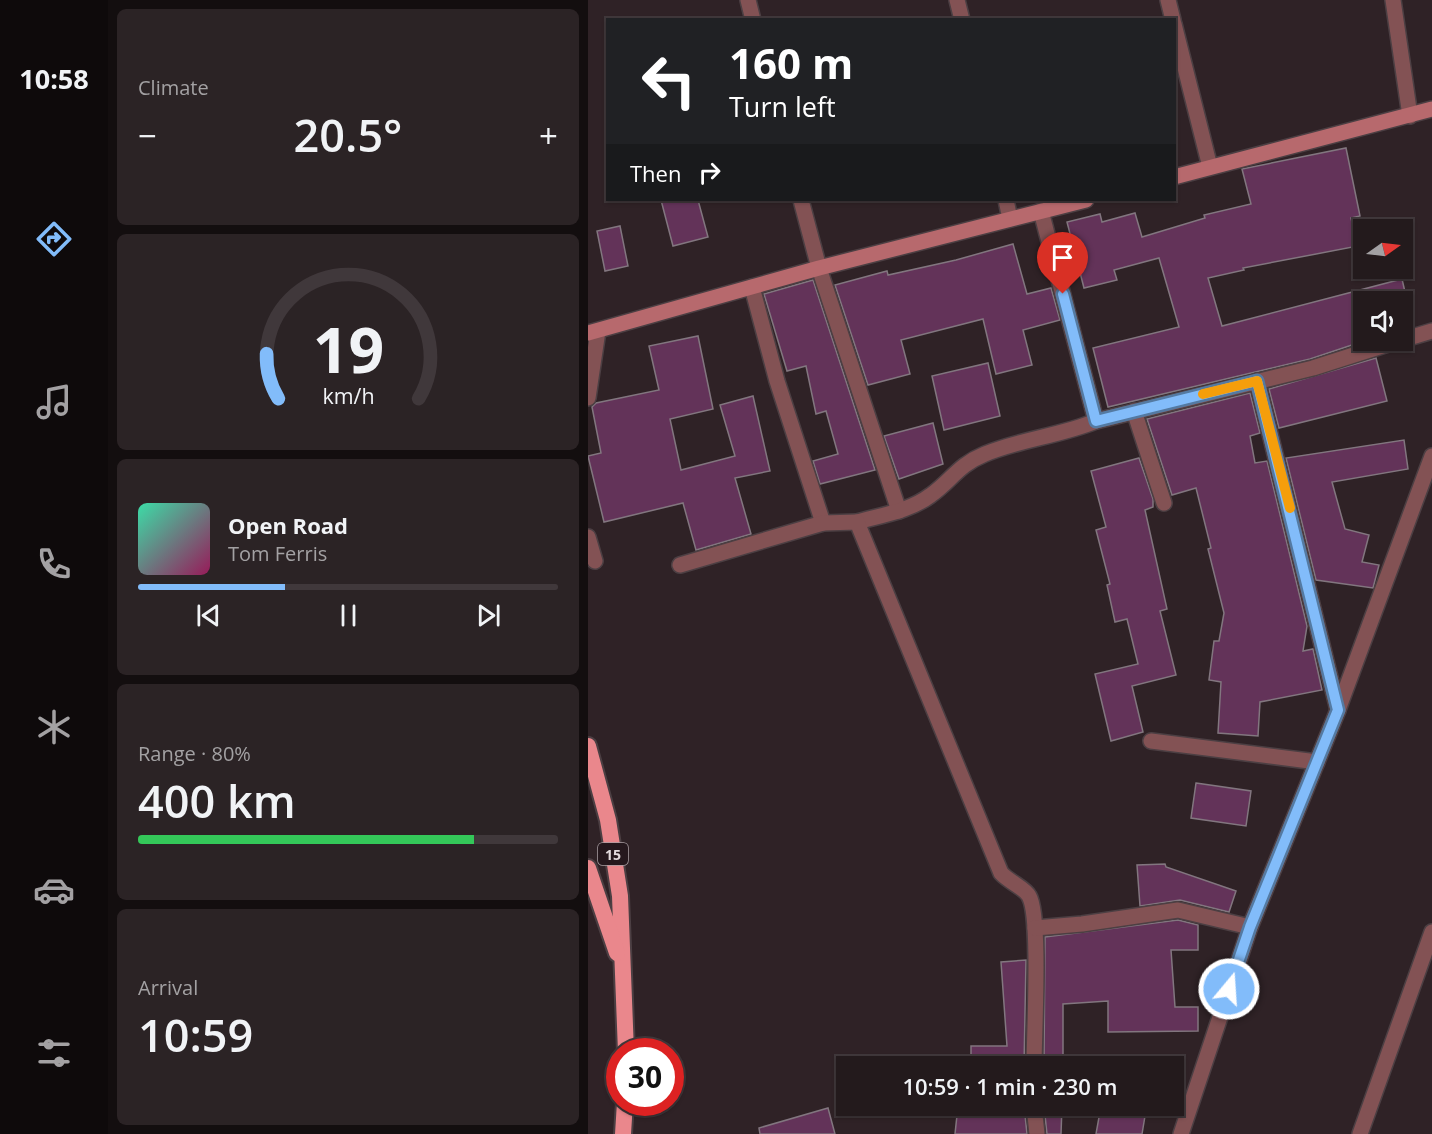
<!DOCTYPE html>
<html lang="en">
<head>
<meta charset="utf-8">
<style>
	:root { --surface:#231a1c; --page:#2b2325; --text:#f1f3f6; --muted:#a3a1a3; --line:#40383b; --accent:#82bcfa }
	body { margin:0; font-family:"Open Sans",sans-serif; background:var(--page); color:var(--text); height:100vh; display:flex; flex-direction:column; font-size:22px; white-space:nowrap }
	* { box-sizing:border-box; margin:0 }
	p { font-size:20px; color:var(--muted) }
	.icon { flex:none; width:33px; height:33px; fill:none; stroke:currentColor; stroke-width:2; stroke-linecap:round; stroke-linejoin:round }
	.map { position:relative; flex:1; overflow:hidden }
	.details { display:flex; flex-direction:column; gap:9px; padding:9px; background:#130e0f; width:480px }
	.details>* { flex:none }
	.guide { position:absolute; left:18px; top:18px; width:570px; height:183px; border-radius:0px; box-shadow:0 2px 4px #0004,0 0 0 2px var(--line); background:#202124; color:#fff; overflow:hidden }
	.needle { width:39px; rotate:76deg }
	.buttons { position:absolute; left:765px; top:219px; display:grid; gap:12px }
	.buttons a { display:grid; place-items:center; width:60px; height:60px; border-radius:0px; background:var(--surface); box-shadow:0 2px 4px #0004,0 0 0 2px var(--line); font-size:30px }
	.speed { position:absolute; left:18px; top:1038px; display:flex; gap:12px; font-size:30px; font-weight:700; text-align:center }
	.speed>* { display:grid; place-content:center; width:78px; height:78px; border-radius:50%; background:var(--surface); box-shadow:0 2px 4px #0004,0 0 0 2px var(--line); line-height:1 }
	.speed .limit { border:9px solid #d22; background:#fff; color:#111 }
	.pin { position:absolute; display:grid; place-items:center; width:51px; height:51px; color:#fff; margin:-62px -26px; border-radius:50% 50% 50% 0; rotate:-45deg; box-shadow:0 0 6px #0007 }
	.pin .icon { rotate:45deg }
	.me { position:absolute; width:66px; margin:-33px; rotate:18deg; stroke-linejoin:round; filter:drop-shadow(0 0 4px #0008) }
	.turn { display:flex; align-items:center; gap:21px; height:126px; padding:0 24px; font-size:27px }
	.turn .icon { width:78px; height:78px; stroke-width:2.5 }
	.turn b { display:block; font-size:42px; line-height:51px }
	.then { display:flex; align-items:center; height:57px; padding:0 24px; background:#0003; gap:12px; font-size:22px }
	.big { font-size:45px; font-weight:600; line-height:1.1 }
	.details .card { flex:1; display:flex; flex-direction:column; justify-content:center; gap:9px; min-width:0; padding:0 21px; border-radius:9px; background:var(--page) }
	.details .dial { align-items:center; gap:0 }
	.dial svg { height:156px; overflow:visible; fill:none; stroke:var(--line); stroke-width:7; stroke-linecap:round; text-anchor:middle }
	.dial text { fill:var(--text); stroke:none }
	.song { display:flex; align-items:center; gap:18px }
	.cover { width:72px; height:72px; border-radius:9px; background:linear-gradient(135deg,hsl(160 70% 55%),hsl(330 70% 35%)) }
	.played { height:6px; border-radius:3px; background:linear-gradient(90deg,var(--accent) 35%,var(--line) 35%) }
	.keys { display:flex; justify-content:space-around; direction:ltr }
	.heat { display:flex; justify-content:space-between; align-items:center; font-size:33px; direction:ltr }
	.charge { height:9px; border-radius:4px; background:linear-gradient(90deg,#34c759 80%,var(--line) 0) }
	.trip { position:absolute; left:248px; top:1056px; width:348px; height:60px; border-radius:0px; background:var(--surface); box-shadow:0 2px 4px #0004,0 0 0 2px var(--line); font-weight:600; line-height:60px; text-align:center }
	main { display:flex; flex:1; min-height:0 }
	.tab-bar { display:flex; flex-direction:column; width:108px; justify-content:space-around; align-items:center; background:#0e0a0b; color:var(--muted) }
	.tab-bar .icon { width:42px; height:42px }
	.tab-bar .selected { color:var(--accent) }
	.tab-bar b { font-size:27px; color:var(--text) }
	.map>svg:first-child { display:block }
	.building { fill:#633359; stroke:#82767f; stroke-width:1.5 }
	.lines { fill:none; stroke-linecap:round; stroke-linejoin:round }
	.service-casing { stroke:#4c3f43; stroke-width:18 }
	.minor-casing { stroke:#4c3f43; stroke-width:18 }
	.secondary-casing { stroke:#4c3f43; stroke-width:18 }
	.trunk-casing { stroke:#4c3f43; stroke-width:20 }
	.service { stroke:#835254; stroke-width:15 }
	.minor { stroke:#835254; stroke-width:15 }
	.secondary { stroke:#b7696d; stroke-width:15 }
	.trunk { stroke:#ea878c; stroke-width:16 }
	.route-casing { stroke:#547aa2; stroke-width:15 }
	.route { stroke:#82bcfa; stroke-width:10 }
	.slow { stroke:#f59e0b; stroke-width:10 }
	.labels { text-anchor:middle; dominant-baseline:central; stroke-width:6; stroke-linejoin:round; paint-order:stroke }
	.shield { fill:#25181d; stroke:#a99fa3; stroke-width:1.5 }
	.shield-label { font-size:14px; font-weight:bold; fill:#e2d9dc }
</style>
</head>
<body>
<main>
<nav class="tab-bar">
<b>10:58</b>
<svg class="icon selected" aria-label="directions" viewBox="0 0 24 24"><path d="M12 3l9 9-9 9-9-9zM9 14v-3h6M13 9l2 2-2 2"/></svg>
<svg class="icon" aria-label="music" viewBox="0 0 24 24"><path d="M9 18V5l10-2v13"/><circle cx="6" cy="18" r="3"/><circle cx="16" cy="16" r="3"/></svg>
<svg class="icon" aria-label="phone" viewBox="0 0 24 24"><path d="M5 4h4l2 5-3 2q2 4 5 5l2-3 5 2v4C11 20 4 13 5 4z"/></svg>
<svg class="icon" aria-label="climate" viewBox="0 0 24 24"><path d="M12 3v18M4 7l16 10M4 17L20 7"/></svg>
<svg class="icon" aria-label="car" viewBox="0 0 24 24"><path d="M5 17H2v-5l4-1 3-4h7l3 4 3 1v5h-3M9 17h6M6 11h13"/><circle cx="7" cy="17" r="2"/><circle cx="17" cy="17" r="2"/></svg>
<svg class="icon" aria-label="filters" viewBox="0 0 24 24"><path d="M4 7h16M4 17h16"/><circle cx="9" cy="7" r="2"/><circle cx="15" cy="17" r="2"/></svg>
</nav>
<section class="details">
<div class="card"><p>Climate</p>
<div class="heat"><a>−</a><b class="big">20.5°</b><a>+</a></div>
</div>
<div class="card dial"><svg viewBox="0 0 100 80">
<path d="M14 69A42 42 0 1 1 86 69"/>
<path d="M14 69A42 42 0 0 1 8 46" stroke="#82bcfa"/>
<text x="50" y="56" font-size="32" font-weight="700">19</text>
<text x="50" y="72" font-size="11">km/h</text>
</svg></div>
<div class="card">
<div class="song"><i class="cover"></i><div><b>Open Road</b><p>Tom Ferris</p></div></div>
<div class="played"></div>
<div class="keys"><svg class="icon" aria-label="previous" viewBox="0 0 24 24"><path d="M18 5L8 12l10 7zM5 5v14"/></svg><svg class="icon" aria-label="pause" viewBox="0 0 24 24"><path d="M8 5v14M16 5v14"/></svg><svg class="icon" aria-label="next" viewBox="0 0 24 24"><path d="M6 5l10 7-10 7zM19 5v14"/></svg></div>
</div>
<div class="card"><p>Range · 80%</p><b class="big">400 km</b><div class="charge"></div></div>
<div class="card"><p>Arrival</p><b class="big">10:59</b></div>
</section>
<div class="map">
<svg width="844" height="1134" viewBox="0 0 844 1134">
	<rect width="100%" height="100%" fill="#2f2226"/>
	<g class="building">
		<path d="M758 148 772 216 763 218 770 246 655 268 656 270 620 278 634 326 814 279 825 327 814 330V302H776V340H779L722 359 520 407 505 348 591 327 571 258 526 270 529 280 496 288 479 222 512 214 514 222 547 213 554 237 617 218 616 215 663 204 654 169Z"/>
		<path d="M73 200H110L120 237 85 246Z"/>
		<path d="M32 226 40 266 17 271 9 231Z"/>
		<path d="M425 244 439 294 463 288 472 320 435 330 444 365 408 374 395 319 313 340 322 374 280 385 247 285 299 271 300 275 368 260Z"/>
		<path d="M225 280 287 470 232 484 225 461 250 454 238 411 228 414 218 366 199 371 176 294Z"/>
		<path d="M110 336 125 409 82 419 93 470 147 456 132 405 165 396 182 471 147 478 163 534 108 550 95 503 16 522 0 456 13 453 4 407 8 403 71 390 61 346Z"/>
		<path d="M788 358 799 401 691 428 681 389Z"/>
		<path d="M400 363 412 416 356 430 344 376Z"/>
		<path d="M662 393 672 433 662 436 667 463 679 461 719 626 715 651 725 649 734 690 672 702 670 736 630 733 633 682 621 680 626 641H631L636 613 620 549 623 548 608 488 584 495 559 419Z"/>
		<path d="M345 423 355 464 311 479 296 436Z"/>
		<path d="M816 440 820 469 744 482 757 529 781 535 774 562 791 565 785 588 728 580 698 458Z"/>
		<path d="M551 458 565 499V507L557 510 579 609 572 611 588 675 544 686 555 732 523 741 507 674 550 664 539 619 527 622 519 585 522 584 508 530 518 527 503 471Z"/>
		<path d="M608 783 663 791 658 826 603 818Z"/>
		<path d="M577 864 578 867 648 891 641 912 592 900 552 906 549 865Z"/>
		<path d="M590 920 610 925V950H583L587 1007H610V1031L520 1032V1001L475 1004V1066H456L457 937Z"/>
		<path d="M438 960 436 1066H383V1046H419L413 962Z"/>
		<path d="M370 1106H436L439 1134H367Z"/>
		<path d="M456 1106H474L473 1134H459Z"/>
		<path d="M513 1106 558 1110 554 1134H508Z"/>
		<path d="M240 1108 247 1134H172L171 1128Z"/>
	</g>
	<g class="lines">
		<defs>
			<path id="service" d="M772 1134 844 932"/>
			<g id="minor">
				<path d="M160 0 165 20"/>
				<path d="M369 0 374 20"/>
				<path d="M580 0 585 20"/>
				<path d="M805 0 822 116"/>
				<path d="M586 24 622 167"/>
				<path d="M213 200 231 268 311 511"/>
				<path d="M418 200 422 219"/>
				<path d="M453 211 508 421 725 368 813 340"/>
				<path d="M164 287 189 381 235 523"/>
				<path d="M814 340 844 331"/>
				<path d="M669 381 750 710"/>
				<path d="M0 398 10 331"/>
				<path d="M546 411 576 503"/>
				<path d="M269 522C294 515 322 511 343 495 364 480 370 465 397 454 433 439 472 436 508 421"/>
				<path d="M0 537 7 561"/>
				<path d="M92 565 235 523 269 522 413 873C421 882 437 888 441 896 453 916 446 1036 446 1066"/>
				<path d="M563 741 729 762"/>
				<path d="M447 928 494 924 590 910 662 927"/>
				<path d="M446 1106 449 1134"/>
				<path d="M593 1134 662 927 750 710 844 456"/>
			</g>
			<g id="secondary">
				<path d="M586 177 844 109"/>
				<path d="M0 333 231 268 498 200"/>
			</g>
			<g id="trunk">
				<path d="M0 746 20 820 32 896 38 1052"/>
				<path d="M0 868 29 953"/>
				<path d="M35 1134 37 1102"/>
			</g>
		</defs>
		<use href="#service" class="service-casing"/>
		<use href="#minor" class="minor-casing"/>
		<use href="#secondary" class="secondary-casing"/>
		<use href="#trunk" class="trunk-casing"/>
		<use href="#service" class="service"/>
		<use href="#minor" class="minor"/>
		<use href="#secondary" class="secondary"/>
		<use href="#trunk" class="trunk"/>
	</g>
	<g class="lines">
		<defs>
			<path id="route" d="M475 294 508 421 669 381 750 710 662 927 641 989"/>
		</defs>
		<use href="#route" class="route-casing"/>
		<use href="#route" class="route"/>
		<path class="slow" d="M615 394 669 381 702 508"/>
	</g>
	<g class="labels">
		<rect class="shield" x="10" y="843" width="30" height="22" rx="4.5"/>
		<g class="shield-label">
			<text x="25" y="854">15</text>
		</g>
	</g>
</svg>
<div class="buttons">
<a><svg class="needle" viewBox="-14 -14 28 28"><path d="M0-13l5 13h-10z" fill="#e53935"/><path d="M0 13l5-13h-10z" fill="#a3a1a3"/></svg></a>
<a><svg class="icon" aria-label="sound" viewBox="0 0 24 24"><path d="M4 9h4l5-4v14l-5-4H4zM17 9q2 3 0 6"/></svg></a>
</div>
<div class="speed"><div class="limit">30</div></div>
<div class="pin" style="left:475px;top:294px;background:#d93025"><svg class="icon" aria-label="arrive" viewBox="0 0 24 24"><path d="M6 21V4h12l-3 4 3 4H6"/></svg></div>
<svg class="me" style="left:641px;top:989px" viewBox="-20 -20 40 40"><circle r="17" fill="#82bcfa" stroke="#fff" stroke-width="3"/><path d="M0-11L8 9 0 5-8 9z" fill="#fff"/></svg>
<div class="trip">10:59 · 1 min · 230 m</div>
<div class="guide">
<div class="turn"><svg class="icon" aria-label="left" viewBox="0 0 24 24"><path d="M17 20v-9H6M10 6l-5 5 5 5"/></svg><div><b>160 m</b>Turn left</div></div>
<div class="then">Then<svg class="icon" aria-label="right" viewBox="0 0 24 24"><path d="M7 20v-9h11M14 6l5 5-5 5"/></svg></div>
</div>
</div>
</main>
</body>
</html>
